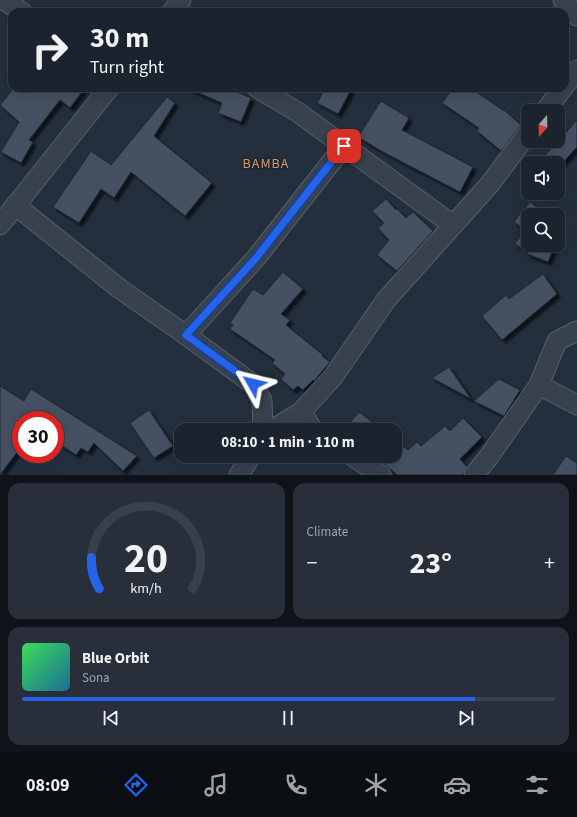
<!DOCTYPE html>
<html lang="en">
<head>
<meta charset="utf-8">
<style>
	:root { --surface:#1b232e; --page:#282f3a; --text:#f1f3f6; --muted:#a0a4aa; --line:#39404a; --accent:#2563eb }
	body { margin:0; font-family:"Source Sans 3",sans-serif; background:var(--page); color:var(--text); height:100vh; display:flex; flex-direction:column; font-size:15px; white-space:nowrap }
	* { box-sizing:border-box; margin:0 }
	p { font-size:13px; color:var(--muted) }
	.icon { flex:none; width:22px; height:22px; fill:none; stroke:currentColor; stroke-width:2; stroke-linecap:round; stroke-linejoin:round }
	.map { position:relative; height:475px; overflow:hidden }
	.sheet { display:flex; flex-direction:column; gap:8px; padding:8px; background:#0f1319; flex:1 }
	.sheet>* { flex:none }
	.banner { position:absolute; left:8px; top:8px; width:561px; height:84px; border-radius:12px; box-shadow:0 4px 16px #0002,0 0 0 1px var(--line); background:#1b232e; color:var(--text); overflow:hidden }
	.needle { width:26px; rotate:200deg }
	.buttons { position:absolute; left:521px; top:104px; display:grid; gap:8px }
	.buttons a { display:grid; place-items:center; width:44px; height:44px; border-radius:8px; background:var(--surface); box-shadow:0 4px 16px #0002,0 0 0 1px var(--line); font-size:20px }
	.speed { position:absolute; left:12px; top:411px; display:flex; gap:8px; font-size:20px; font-weight:700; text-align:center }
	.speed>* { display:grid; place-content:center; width:52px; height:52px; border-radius:50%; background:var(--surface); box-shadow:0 4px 16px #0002,0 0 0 1px var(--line); line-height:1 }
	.speed .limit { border:6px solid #d22; background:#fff; color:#111 }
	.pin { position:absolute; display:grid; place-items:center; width:34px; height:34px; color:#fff; margin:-17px; border-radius:8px; box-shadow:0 2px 6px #0006 }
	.me { position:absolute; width:44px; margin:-22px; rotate:307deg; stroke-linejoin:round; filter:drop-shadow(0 0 3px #0008) }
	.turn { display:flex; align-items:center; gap:14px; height:84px; padding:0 16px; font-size:18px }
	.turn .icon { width:52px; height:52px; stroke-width:2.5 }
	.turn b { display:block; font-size:28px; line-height:34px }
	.big { font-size:30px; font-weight:700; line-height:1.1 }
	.sheet .widget { flex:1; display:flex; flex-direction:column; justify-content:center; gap:6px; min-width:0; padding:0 14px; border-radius:12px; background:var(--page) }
	.sheet .dial { align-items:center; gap:0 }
	.dial svg { height:104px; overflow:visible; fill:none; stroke:var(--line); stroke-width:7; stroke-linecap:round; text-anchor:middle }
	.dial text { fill:var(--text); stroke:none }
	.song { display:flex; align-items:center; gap:12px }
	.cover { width:48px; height:48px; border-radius:6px; background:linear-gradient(135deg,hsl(130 70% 55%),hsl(200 70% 35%)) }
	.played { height:4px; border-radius:2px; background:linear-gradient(90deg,var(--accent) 85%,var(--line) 85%) }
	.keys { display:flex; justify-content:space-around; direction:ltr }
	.heat { display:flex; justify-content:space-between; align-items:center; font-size:22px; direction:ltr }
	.sheet .tiles { flex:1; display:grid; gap:8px; grid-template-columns:1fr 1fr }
	.widget:last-child { grid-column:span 2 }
	.trip { position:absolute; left:174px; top:423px; width:228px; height:40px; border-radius:12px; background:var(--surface); box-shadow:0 4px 16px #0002,0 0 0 1px var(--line); font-weight:700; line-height:40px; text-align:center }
	.tab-bar { display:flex; height:64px; justify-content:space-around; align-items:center; background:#0b0e12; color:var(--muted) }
	.tab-bar .icon { width:28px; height:28px }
	.tab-bar .active { color:var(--accent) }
	.tab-bar b { font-size:18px; color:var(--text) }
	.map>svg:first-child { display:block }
	.building { fill:#455162; stroke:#1f2835; filter:url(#shadow) }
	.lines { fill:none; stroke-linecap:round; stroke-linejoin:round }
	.minor-casing { stroke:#565f6c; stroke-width:21 }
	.minor { stroke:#38414e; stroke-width:19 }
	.route-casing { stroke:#184099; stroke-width:10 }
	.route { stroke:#2563eb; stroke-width:7 }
	.labels { text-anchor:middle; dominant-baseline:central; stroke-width:3; stroke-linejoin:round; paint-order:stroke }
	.quarter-label { font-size:14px; letter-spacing:1px; fill:#d59563; stroke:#1d2633 }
</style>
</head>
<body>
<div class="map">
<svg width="577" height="475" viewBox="0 0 577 475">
	<defs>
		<filter id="shadow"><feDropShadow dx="3.5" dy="3.5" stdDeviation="1" flood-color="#0009"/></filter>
	</defs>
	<rect width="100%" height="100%" fill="#242f3e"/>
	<g class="building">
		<path d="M14 88H85L70 108 60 100 29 140 33 142 21 163 1 152 19 122 0 105Z"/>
		<path d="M187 88H227L251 98 241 122 218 113 222 103Z"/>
		<path d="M325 88H352L338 114 317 103Z"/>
		<path d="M453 88H471L504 111V110L521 125 501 151 477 131 479 128 442 103Z"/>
		<path d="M167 97 175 103 154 136 212 183 185 216 131 172 114 198 101 189 79 223 53 207 91 151 111 165Z"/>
		<path d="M381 101 409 118 402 130 473 167 460 192 383 152 358 137Z"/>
		<path d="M577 120V147L558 168V163H538Z"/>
		<path d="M386 199 396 210 397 209 406 218 413 212 433 231 397 271 377 255 389 240 378 228 384 223 372 211Z"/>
		<path d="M530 202 542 211 539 215H528V245H555L548 262 527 254 528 252 515 244 525 230 514 222Z"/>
		<path d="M283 272 303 289 281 314 290 320 286 325 323 355 322 356 330 362 314 381 313 380 303 390 298 386 293 390 281 379 285 374 272 363 275 360 230 329 233 325 230 323 253 289 263 295Z"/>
		<path d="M543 274 557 294 502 340 482 316 506 295 509 299Z"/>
		<path d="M449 367 471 399 432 378Z"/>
		<path d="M499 379 520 390 504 416 474 401Z"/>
		<path d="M0 386 24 401 31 389 137 456 123 471 94 443 88 452 81 448 76 455 55 441V420H21V447L0 475Z"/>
		<path d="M149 410 173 446 154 458 130 423Z"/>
		<path d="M359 412 383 430H344Z"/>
		<path d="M463 418 482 437 460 459 467 467 463 475H397L387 466 373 456H395V440L408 450 417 442 421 446 445 426 450 431Z"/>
		<path d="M566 456 577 463V475H553Z"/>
	</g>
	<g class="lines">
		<defs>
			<g id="minor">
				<path d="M4 0 22 12"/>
				<path d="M563 0 577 16"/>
				<path d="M172 12 181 0"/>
				<path d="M565 85 577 70"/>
				<path d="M257 88 296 111 453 225"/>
				<path d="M545 111 563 88"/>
				<path d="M15 205 120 289 186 335 253 384 262 401 263 430"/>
				<path d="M0 225 109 88"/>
				<path d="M186 335 256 258 344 146"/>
				<path d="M539 385 577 405"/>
				<path d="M301 412 313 430"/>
				<path d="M272 430 301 412 333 377 386 300 490 184 528 133"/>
				<path d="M352 456 381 475"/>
				<path d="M239 475 251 456"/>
				<path d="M474 475 488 458 539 385 557 341 577 331"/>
			</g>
		</defs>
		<use href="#minor" class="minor-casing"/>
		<use href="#minor" class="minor"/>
	</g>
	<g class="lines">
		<defs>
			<path id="route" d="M253 384 186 335 256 258 344 146"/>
		</defs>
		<use href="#route" class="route-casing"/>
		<use href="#route" class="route"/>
	</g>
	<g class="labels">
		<g class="quarter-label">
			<text x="266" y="164">BAMBA</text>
		</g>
	</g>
</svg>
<div class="buttons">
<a><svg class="needle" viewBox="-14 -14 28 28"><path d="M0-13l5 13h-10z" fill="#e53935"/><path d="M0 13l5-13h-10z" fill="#a0a4aa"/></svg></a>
<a><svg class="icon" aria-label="sound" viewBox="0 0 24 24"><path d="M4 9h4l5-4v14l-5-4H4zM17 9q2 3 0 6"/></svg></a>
<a><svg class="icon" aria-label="search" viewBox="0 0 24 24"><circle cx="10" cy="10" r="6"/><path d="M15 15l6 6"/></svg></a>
</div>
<div class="speed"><div class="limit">30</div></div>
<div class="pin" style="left:344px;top:146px;background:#d93025"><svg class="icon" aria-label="arrive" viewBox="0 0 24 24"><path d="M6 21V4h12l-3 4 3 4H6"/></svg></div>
<svg class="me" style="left:253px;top:384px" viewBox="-20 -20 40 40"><path d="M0-17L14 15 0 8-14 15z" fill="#2563eb" stroke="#fff" stroke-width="4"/></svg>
<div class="trip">08:10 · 1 min · 110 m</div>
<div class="banner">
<div class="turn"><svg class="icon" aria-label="right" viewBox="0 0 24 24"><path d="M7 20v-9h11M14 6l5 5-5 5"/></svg><div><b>30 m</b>Turn right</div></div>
</div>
</div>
<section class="sheet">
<div class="tiles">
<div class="widget dial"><svg viewBox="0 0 100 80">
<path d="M14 69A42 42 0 1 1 86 69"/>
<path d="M14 69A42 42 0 0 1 8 45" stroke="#2563eb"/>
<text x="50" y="56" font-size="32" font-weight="700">20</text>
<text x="50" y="72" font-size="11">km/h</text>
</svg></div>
<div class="widget"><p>Climate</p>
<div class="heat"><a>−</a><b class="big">23°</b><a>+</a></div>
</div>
<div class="widget">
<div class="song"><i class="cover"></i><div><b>Blue Orbit</b><p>Sona</p></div></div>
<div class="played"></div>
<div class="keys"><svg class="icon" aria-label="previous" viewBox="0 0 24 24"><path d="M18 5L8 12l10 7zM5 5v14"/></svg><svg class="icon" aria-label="pause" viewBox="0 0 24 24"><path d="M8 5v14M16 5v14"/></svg><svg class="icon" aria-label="next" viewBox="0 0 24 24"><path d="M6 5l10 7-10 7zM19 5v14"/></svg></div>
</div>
</div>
</section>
<nav class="tab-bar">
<b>08:09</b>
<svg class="icon active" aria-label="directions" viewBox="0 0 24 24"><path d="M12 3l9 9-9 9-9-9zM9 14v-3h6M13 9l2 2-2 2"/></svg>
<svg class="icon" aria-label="music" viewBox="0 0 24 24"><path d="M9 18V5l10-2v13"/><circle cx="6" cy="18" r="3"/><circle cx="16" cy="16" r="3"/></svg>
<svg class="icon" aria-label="phone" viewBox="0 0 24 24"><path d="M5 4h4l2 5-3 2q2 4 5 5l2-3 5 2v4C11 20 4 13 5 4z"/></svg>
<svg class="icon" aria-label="climate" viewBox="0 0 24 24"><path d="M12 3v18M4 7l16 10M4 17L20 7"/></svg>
<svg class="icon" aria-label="car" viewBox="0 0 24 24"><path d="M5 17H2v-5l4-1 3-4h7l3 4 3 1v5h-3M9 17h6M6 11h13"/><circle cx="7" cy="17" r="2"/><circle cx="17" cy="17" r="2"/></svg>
<svg class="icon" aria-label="filters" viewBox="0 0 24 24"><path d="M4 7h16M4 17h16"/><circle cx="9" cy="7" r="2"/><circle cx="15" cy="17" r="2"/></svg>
</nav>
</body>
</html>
